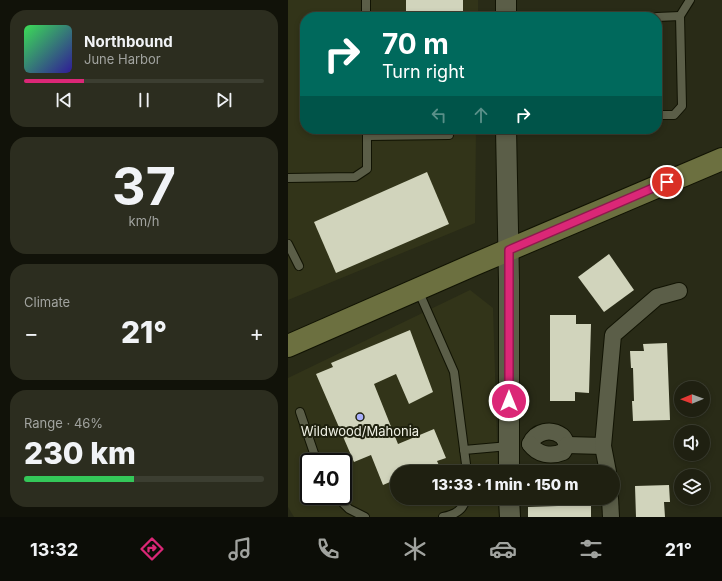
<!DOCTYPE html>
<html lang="en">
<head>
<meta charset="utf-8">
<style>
	:root { --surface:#1f2011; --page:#2c2d1f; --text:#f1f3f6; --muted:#a1a39f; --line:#3c3e31; --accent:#db2777 }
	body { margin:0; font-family:Inter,sans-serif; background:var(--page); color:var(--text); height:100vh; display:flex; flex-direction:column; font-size:15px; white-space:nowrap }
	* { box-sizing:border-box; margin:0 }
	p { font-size:13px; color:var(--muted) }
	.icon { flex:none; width:22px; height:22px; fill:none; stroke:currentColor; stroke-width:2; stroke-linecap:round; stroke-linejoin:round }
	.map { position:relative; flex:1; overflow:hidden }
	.drawer { display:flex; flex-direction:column; gap:10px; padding:10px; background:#111209; width:288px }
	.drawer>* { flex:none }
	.guide { position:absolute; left:12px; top:12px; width:362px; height:122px; border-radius:16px; box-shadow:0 2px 6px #0003,0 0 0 1px var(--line); background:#00695c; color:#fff; overflow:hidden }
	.needle { width:26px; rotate:269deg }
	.controls { position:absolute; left:386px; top:381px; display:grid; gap:8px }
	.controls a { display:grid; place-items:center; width:36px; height:36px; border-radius:50%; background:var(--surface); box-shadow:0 2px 6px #0003,0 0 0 1px var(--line); font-size:20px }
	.speed { position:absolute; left:12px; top:453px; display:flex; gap:8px; font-size:20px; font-weight:700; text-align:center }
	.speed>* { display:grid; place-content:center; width:52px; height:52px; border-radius:50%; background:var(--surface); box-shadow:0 2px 6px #0003,0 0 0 1px var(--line); line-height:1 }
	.speed .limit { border:2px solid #111; border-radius:6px; background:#fff; color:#111 }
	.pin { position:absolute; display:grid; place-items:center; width:34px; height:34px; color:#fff; margin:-17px; border:2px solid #fff; border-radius:50%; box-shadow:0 1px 4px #0007 }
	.me { position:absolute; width:44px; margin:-22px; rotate:0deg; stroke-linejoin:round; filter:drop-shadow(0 0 3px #0008) }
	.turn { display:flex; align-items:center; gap:14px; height:84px; padding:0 16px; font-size:18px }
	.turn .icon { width:52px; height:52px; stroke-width:2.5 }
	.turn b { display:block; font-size:28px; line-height:34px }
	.lanes { display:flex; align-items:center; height:38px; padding:0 16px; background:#0003; justify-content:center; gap:20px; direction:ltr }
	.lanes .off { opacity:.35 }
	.big { font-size:30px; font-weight:800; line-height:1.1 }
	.drawer .widget { flex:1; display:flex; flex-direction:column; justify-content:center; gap:6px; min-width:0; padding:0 14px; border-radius:16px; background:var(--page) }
	.drawer .dial { align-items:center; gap:0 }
	.dial b { font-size:52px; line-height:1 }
	.song { display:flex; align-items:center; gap:12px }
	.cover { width:48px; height:48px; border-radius:6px; background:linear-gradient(135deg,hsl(130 70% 55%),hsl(250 70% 35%)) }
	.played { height:4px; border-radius:2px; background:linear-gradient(90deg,var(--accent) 25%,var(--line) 25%) }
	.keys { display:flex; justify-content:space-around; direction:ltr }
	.heat { display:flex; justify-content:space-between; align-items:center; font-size:22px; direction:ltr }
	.charge { height:6px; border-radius:3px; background:linear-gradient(90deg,#34c759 46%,var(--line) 0) }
	.trip { position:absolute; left:102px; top:465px; width:230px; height:40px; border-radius:20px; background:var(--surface); box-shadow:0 2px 6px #0003,0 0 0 1px var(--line); font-weight:800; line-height:40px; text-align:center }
	.tabs { display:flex; height:64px; justify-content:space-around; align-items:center; background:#0c0d07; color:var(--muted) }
	.tabs .icon { width:28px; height:28px }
	.tabs .selected { color:var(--accent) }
	.tabs b { font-size:18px; color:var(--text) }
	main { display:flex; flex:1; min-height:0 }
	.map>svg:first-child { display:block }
	.built { fill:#323419; fill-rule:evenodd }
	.building { fill:#d1d4bc }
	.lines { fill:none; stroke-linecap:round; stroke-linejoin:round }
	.service-casing { stroke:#111303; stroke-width:10 }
	.minor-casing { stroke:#111303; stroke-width:18 }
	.tertiary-casing { stroke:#111303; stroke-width:22 }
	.secondary-casing { stroke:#111303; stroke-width:24 }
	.service { stroke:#5b5e48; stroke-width:8 }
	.minor { stroke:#5b5e48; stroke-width:16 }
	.tertiary { stroke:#5b5e48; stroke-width:20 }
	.secondary { stroke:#6c7040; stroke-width:22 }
	.route-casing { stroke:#8e194d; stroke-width:10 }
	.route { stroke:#db2777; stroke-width:7 }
	.poi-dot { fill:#a9b0fc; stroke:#1f210e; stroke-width:1.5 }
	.labels { text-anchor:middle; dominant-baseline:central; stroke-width:4; stroke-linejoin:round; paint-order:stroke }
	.poi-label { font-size:13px; fill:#f1f2e6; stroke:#1f210e }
</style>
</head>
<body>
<main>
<section class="drawer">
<div class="widget">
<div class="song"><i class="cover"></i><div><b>Northbound</b><p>June Harbor</p></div></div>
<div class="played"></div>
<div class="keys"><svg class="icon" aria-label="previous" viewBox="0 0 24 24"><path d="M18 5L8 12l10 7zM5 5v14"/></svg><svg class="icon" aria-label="pause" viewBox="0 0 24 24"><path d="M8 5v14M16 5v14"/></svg><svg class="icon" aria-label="next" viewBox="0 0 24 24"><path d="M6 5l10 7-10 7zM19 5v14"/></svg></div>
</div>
<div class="widget dial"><b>37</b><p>km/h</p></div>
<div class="widget"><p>Climate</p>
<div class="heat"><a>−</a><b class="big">21°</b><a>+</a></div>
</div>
<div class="widget"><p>Range · 46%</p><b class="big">230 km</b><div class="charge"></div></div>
</section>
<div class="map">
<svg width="434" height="517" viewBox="0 0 434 517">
	<rect width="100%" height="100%" fill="#292b17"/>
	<g class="built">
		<path d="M0 0H190V17H17V129H188L187 223 0 300Z"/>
		<path d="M182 290 205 308 210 472H109V498H210L211 517H6L0 507V378ZM21 462H55V496H21Z"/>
	</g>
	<g class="building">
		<rect x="118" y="0" width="57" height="17"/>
		<path d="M139 172 161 224 48 273 26 222Z"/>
		<path d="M321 254 346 290 316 312 290 277Z"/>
		<path d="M262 315H288V324H303L301 393 287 392V401H262Z"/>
		<path d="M122 330 145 392 121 404 108 374 86 384 110 444 146 429 158 458 149 461 154 472H109V479L95 485 83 455 66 462 28 374 45 367 43 363Z"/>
		<path d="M379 343 382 420 345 421 344 401H346L345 368H343L342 351H356L355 344Z"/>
		<path d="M381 485 382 502H376L377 517H348L347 486Z"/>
		<path d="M270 498H303V517H240V507L270 506Z"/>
	</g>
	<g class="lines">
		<defs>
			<g id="service">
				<path d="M78 0V17"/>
				<path d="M392 16 402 0"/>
				<path d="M369 17 392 16 394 106 386 115H369"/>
				<path d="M79 136 161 135"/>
				<path d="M0 178 67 177 79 169V129"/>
				<path d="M0 244 11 266"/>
				<path d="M130 290 166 372 179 472"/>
				<path d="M12 412 29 462"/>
				<path d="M176 450 221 446"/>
				<path d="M48 496 61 509 77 517"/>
				<path d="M155 517C166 515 176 510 178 498"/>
			</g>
			<g id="minor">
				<path d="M242 444C248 431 263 428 274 436 276 438 278 442 279 445"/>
				<path d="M242 444C250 455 263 457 275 452L279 445"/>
				<path d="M279 445 315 446"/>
				<path d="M320 472 315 446 325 335 369 297 391 291"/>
				<path d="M322 498 323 517"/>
			</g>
			<g id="tertiary">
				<path d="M218 0V17"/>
				<path d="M218 129 221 280V472"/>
				<path d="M221 498 222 517"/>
			</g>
			<path id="secondary" d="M0 346 185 265 434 159"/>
		</defs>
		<use href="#service" class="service-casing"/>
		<use href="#minor" class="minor-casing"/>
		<use href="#tertiary" class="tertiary-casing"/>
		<use href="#secondary" class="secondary-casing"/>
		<use href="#service" class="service"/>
		<use href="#minor" class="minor"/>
		<use href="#tertiary" class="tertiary"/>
		<use href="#secondary" class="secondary"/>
	</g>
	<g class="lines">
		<defs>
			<path id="route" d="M221 401V250L379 182"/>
		</defs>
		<use href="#route" class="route-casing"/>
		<use href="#route" class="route"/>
	</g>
	<circle class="poi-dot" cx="72" cy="417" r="4"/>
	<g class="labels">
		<g class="poi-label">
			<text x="72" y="431">Wildwood/Mahonia</text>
		</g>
	</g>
</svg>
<div class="controls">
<a><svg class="needle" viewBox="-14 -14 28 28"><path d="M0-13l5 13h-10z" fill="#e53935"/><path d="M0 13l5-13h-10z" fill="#a1a39f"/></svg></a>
<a><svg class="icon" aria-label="sound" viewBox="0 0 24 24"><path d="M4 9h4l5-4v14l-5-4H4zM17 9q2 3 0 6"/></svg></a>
<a><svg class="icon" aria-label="layers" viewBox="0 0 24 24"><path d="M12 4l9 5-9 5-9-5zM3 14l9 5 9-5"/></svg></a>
</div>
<div class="speed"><div class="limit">40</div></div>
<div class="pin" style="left:379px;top:182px;background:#d93025"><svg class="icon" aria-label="arrive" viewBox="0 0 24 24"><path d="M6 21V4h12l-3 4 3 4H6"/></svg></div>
<svg class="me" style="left:221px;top:401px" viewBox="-20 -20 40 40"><circle r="17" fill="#db2777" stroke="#fff" stroke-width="3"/><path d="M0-11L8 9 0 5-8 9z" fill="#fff"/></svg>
<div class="trip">13:33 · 1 min · 150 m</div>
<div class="guide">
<div class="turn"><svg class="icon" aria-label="right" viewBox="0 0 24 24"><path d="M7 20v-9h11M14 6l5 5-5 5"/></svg><div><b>70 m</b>Turn right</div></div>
<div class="lanes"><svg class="icon off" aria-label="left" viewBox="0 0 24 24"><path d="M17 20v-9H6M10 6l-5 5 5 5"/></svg><svg class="icon off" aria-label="ahead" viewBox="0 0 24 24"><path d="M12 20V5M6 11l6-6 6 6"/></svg><svg class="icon" aria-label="right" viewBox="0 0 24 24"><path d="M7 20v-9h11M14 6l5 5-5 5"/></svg></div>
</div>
</div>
</main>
<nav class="tabs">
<b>13:32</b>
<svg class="icon selected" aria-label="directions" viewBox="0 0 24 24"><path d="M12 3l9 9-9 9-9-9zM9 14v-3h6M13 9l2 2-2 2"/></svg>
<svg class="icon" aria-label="music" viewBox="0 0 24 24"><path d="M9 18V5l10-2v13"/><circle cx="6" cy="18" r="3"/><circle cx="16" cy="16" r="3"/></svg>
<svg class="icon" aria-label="phone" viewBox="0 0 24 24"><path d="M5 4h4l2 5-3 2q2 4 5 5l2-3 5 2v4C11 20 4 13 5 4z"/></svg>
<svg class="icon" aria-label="climate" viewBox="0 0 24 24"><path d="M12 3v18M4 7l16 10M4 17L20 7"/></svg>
<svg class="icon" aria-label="car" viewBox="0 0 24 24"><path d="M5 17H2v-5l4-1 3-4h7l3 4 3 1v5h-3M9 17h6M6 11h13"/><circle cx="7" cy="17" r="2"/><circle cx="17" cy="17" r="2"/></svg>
<svg class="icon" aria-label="filters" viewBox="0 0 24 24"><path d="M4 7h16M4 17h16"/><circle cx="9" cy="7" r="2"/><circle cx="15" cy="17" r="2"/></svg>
<b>21°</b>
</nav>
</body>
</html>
